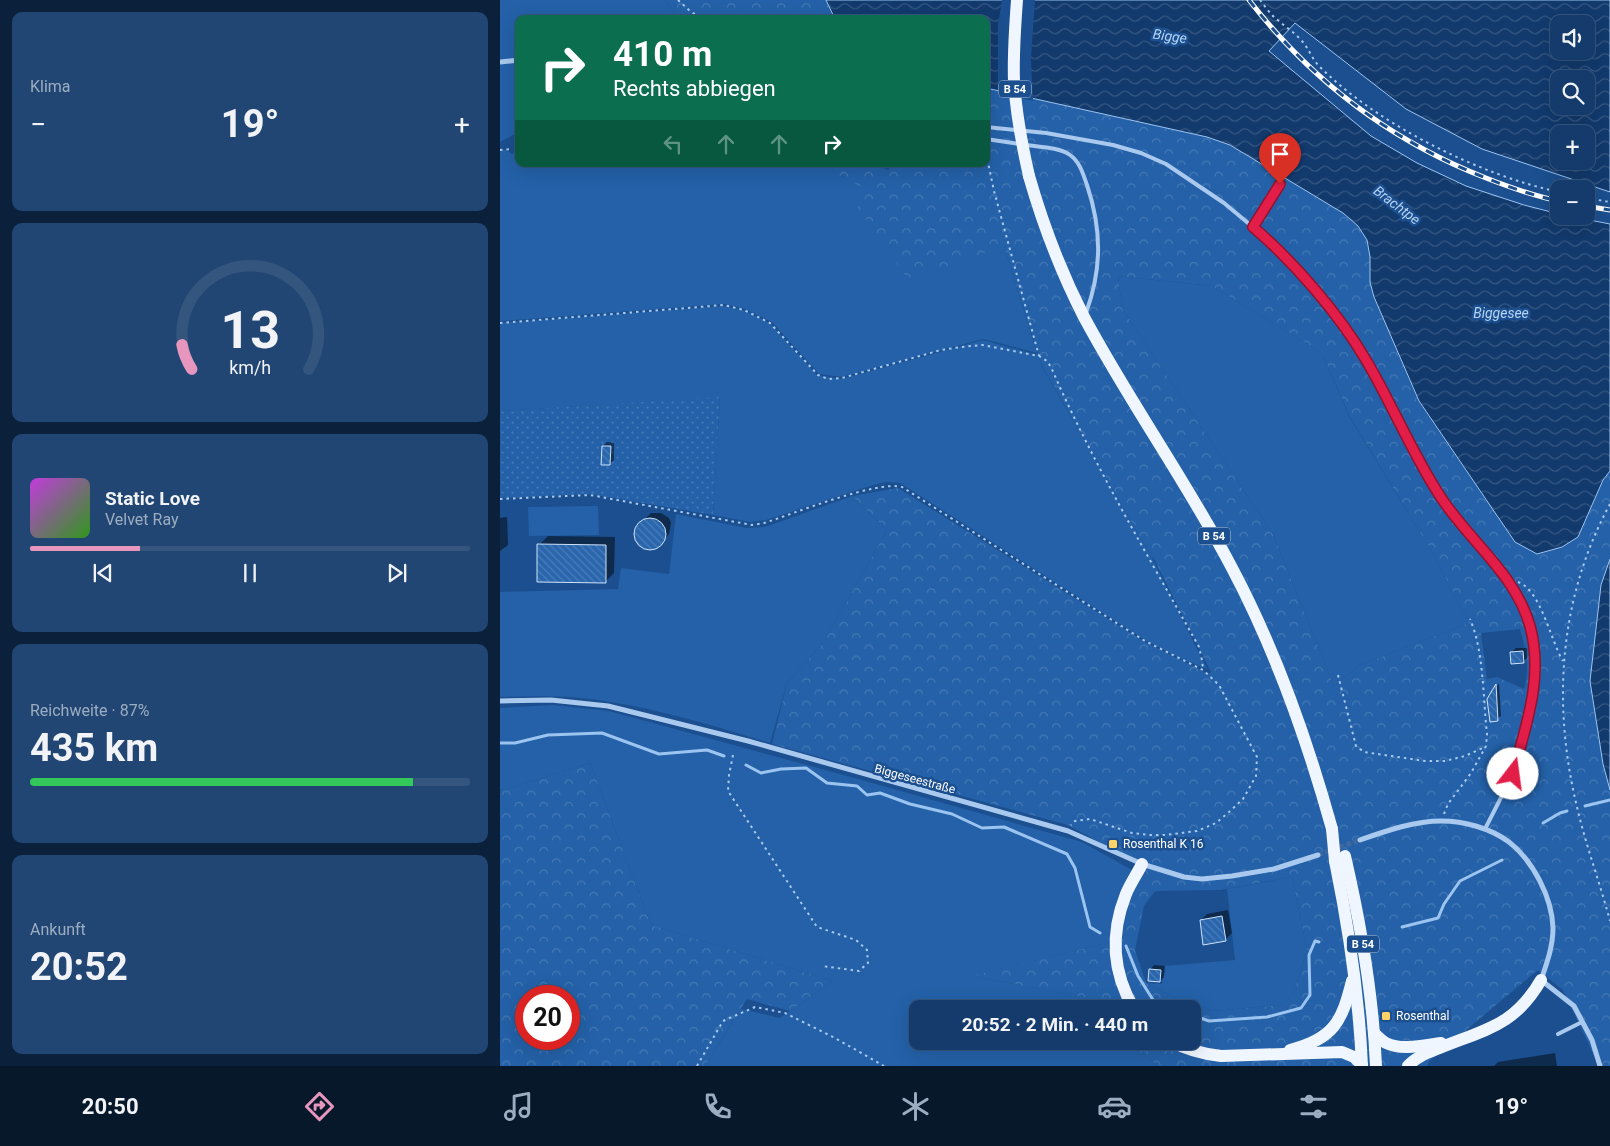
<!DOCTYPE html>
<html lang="de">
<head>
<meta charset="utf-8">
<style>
	:root { --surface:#143b6b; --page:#214673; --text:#f1f3f6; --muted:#9dadc1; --line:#33557e; --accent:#e797bd }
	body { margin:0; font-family:Roboto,sans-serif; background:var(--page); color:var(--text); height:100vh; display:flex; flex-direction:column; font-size:19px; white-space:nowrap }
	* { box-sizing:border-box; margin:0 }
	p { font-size:16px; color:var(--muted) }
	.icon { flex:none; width:28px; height:28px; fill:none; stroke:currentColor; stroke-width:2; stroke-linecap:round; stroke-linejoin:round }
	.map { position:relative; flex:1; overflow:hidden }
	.panel { display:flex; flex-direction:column; gap:12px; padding:12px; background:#0b203b; width:500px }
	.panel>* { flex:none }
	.banner { position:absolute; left:15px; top:15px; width:475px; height:152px; border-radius:10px; box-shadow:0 5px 20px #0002,0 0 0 1px var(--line); background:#0b6e4f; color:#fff; overflow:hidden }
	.fabs { position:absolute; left:1050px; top:15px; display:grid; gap:10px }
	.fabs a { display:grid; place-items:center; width:45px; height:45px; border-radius:10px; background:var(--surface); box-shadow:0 5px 20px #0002,0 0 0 1px var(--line); font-size:25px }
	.speed { position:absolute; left:15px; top:985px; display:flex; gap:10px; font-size:25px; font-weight:700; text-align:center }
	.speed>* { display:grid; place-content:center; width:65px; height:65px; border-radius:50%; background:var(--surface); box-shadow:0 5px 20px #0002,0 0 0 1px var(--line); line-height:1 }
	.speed .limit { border:8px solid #d22; background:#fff; color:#111 }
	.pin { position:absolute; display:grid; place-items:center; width:42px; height:42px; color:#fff; margin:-51px -21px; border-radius:50% 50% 50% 0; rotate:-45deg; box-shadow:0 0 5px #0007 }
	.pin .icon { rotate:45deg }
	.me { position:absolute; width:55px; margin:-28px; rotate:15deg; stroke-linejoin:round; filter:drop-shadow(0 0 4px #0008) }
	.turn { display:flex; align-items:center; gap:18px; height:105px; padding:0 15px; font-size:22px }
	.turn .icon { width:65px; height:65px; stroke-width:2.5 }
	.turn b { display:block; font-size:35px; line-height:42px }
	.lanes { display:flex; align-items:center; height:48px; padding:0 15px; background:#0003; justify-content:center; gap:25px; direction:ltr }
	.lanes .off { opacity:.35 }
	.big { font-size:38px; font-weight:700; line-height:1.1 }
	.panel .card { flex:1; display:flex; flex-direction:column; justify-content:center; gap:8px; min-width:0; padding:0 18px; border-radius:10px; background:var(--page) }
	.panel .dial { align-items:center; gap:0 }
	.dial svg { height:130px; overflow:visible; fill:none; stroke:var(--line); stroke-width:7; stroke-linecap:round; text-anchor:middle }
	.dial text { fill:var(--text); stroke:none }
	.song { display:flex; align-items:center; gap:15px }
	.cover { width:60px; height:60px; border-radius:8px; background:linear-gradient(135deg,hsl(290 70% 55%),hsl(110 70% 35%)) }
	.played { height:5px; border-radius:2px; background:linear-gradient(90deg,var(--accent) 25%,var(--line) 25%) }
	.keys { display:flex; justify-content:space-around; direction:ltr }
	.heat { display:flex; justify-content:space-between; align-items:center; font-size:28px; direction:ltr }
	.charge { height:8px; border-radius:4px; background:linear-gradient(90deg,#34c759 87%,var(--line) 0) }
	.trip { position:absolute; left:409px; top:1000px; width:292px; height:50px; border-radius:10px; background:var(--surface); box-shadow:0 5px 20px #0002,0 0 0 1px var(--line); font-weight:700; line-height:50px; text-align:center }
	.tab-bar { display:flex; height:80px; justify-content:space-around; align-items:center; background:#08182b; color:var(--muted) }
	.tab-bar .icon { width:35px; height:35px }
	.tab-bar .current { color:var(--accent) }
	.tab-bar b { font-size:22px; color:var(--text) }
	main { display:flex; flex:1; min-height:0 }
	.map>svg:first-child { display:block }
	.grass { fill:#2461a8 }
	.forest { fill:url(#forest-crowns); fill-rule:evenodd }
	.garden { fill:url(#garden-dots) }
	.water { fill:url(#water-waves); stroke:#9cc4f0; fill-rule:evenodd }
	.pier { fill:#1b4f8f }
	.shadow { fill:#0007 }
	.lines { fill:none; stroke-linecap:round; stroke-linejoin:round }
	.stream { stroke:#9cc4f0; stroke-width:3 }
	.building { fill:url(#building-back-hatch); stroke:#cfe3fa }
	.street-tunnel { stroke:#3d69a0; stroke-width:5; stroke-dasharray:5 2.5; stroke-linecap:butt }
	.path { stroke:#a9c9ee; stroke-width:2; stroke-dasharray:2.5 4; stroke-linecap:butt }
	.lane { stroke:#a9c9ee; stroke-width:4 }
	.street { stroke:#a9c9ee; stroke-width:5 }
	.primary { stroke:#f0f6ff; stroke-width:12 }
	.rail-casing { stroke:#fff; stroke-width:5 }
	.rail { stroke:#1b4f8f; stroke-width:3; stroke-dasharray:9; stroke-linecap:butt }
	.primary-bridge { stroke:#f0f6ff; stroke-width:12 }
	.route-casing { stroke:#92132f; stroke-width:12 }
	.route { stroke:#e11d48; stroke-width:9 }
	.poi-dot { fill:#ffd166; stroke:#1b4f8f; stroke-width:2 }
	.labels { text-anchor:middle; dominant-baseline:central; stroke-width:5; stroke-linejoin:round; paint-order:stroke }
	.shield { fill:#1b4f8f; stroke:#bbcadd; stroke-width:1 }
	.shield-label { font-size:11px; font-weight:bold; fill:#fff }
	.street-label { font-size:12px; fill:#fff; stroke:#1b4f8f }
	.poi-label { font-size:12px; fill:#fff; stroke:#1b4f8f; text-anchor:start }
	.water-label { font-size:14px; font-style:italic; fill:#b5d3f5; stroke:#1b4f8f }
</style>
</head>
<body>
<main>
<section class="panel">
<div class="card"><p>Klima</p>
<div class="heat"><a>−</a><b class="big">19°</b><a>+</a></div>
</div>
<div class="card dial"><svg viewBox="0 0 100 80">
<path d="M14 69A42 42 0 1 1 86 69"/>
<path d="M14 69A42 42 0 0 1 8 54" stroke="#e797bd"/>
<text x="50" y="56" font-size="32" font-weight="700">13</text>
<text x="50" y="72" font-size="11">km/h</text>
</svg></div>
<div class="card">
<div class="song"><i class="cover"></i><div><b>Static Love</b><p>Velvet Ray</p></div></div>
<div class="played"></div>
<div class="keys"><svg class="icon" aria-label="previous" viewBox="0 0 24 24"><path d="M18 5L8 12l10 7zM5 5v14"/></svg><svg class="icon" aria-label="pause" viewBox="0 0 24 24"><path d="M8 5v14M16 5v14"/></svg><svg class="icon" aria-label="next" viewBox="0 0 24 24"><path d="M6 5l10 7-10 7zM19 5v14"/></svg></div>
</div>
<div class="card"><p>Reichweite · 87%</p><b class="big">435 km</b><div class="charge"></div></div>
<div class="card"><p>Ankunft</p><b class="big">20:52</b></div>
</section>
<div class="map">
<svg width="1110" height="1066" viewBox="0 0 1110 1066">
	<defs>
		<pattern id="forest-crowns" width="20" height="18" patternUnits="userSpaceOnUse" patternTransform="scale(1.25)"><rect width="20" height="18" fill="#2461a8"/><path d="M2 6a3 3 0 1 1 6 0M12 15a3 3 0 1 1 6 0" fill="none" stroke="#4579b5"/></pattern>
		<pattern id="garden-dots" width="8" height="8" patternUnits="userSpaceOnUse" patternTransform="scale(1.25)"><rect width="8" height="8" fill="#2461a8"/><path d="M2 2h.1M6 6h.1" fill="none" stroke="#4579b5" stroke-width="1.8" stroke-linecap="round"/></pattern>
		<pattern id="water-waves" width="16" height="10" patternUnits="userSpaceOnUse" patternTransform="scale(1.25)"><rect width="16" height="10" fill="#123a6d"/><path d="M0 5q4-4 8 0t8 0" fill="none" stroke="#365883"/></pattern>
		<pattern id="building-back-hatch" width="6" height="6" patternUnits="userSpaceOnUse" patternTransform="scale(1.25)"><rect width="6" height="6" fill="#2a66ad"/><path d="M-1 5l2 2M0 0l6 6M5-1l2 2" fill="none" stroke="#4a7db9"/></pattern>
	</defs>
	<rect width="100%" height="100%" fill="#1b4f8f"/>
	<g class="grass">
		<path d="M0 0H165L179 19H19V59L0 61Z"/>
		<path d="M19 62V132L0 142V64Z"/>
		<path d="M0 150H6L12 154 19 151V164H318L370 191 504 246 537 353 483 339 342 377 319 374 272 322 245 309 224 304 0 321Z"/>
		<path d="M618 276 712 286 822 353 849 416 932 552 969 623 860 665 834 686 773 534 622 309Z"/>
		<path d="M224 306 243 310 270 323 317 375 342 379 483 340 538 355 541 365 651 556 707 669 681 659 645 640 400 483 386 482 373 485 266 520 250 522 213 515 220 398 0 411V323Z"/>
		<path d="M352 496 387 530 324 642 287 683 270 743C218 727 165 711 111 702 74 695 37 696 0 697V592L118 589 121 568 169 574 176 514 247 528 265 527Z"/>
		<path d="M98 506 99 535 29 536 28 507Z"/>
		<path d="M52 705 109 711 351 777 582 842 632 870 610 942 472 976 610 1002 612 1009H418V1041H627L657 1066H205L241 1009 280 1018 333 981 151 925 90 763 0 791V708Z"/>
		<path d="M792 877 807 950 793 994 781 1005 713 1011 677 999 646 983 662 984 664 966 735 960 727 889Z"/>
	</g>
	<g class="forest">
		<path d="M165 0H326L335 19H179Z"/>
		<path d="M486 88 707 136 730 145 843 213 858 226 867 240 870 257V282L874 297 918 401 1015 542 1103 480 1110 471V559L1101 585 1099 612 1103 764 1110 790V1066H1099L1063 990 1038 970 928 1062 927 1066H657L627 1041H692V1009H612L610 1002 471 976 610 942 639 864 568 825 272 744 287 683 324 642 387 530 352 496 398 488 645 642 708 674 711 672 654 559 651 556 541 364 504 246 409 281 357 208 369 191 318 164H371L388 170 394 164H486ZM618 276 712 286 822 353 849 415 932 552 969 623 860 665 834 686 773 534 622 309ZM1020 629C1026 649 1030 670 1024 689L997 677 987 679 981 633ZM792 877 807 950 793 994 781 1005 713 1011 677 999 646 983 635 950 644 906 655 891 720 890Z"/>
		<path d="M90 763 151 925 333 981 290 1011 247 999 205 1066H0V791ZM26 996H69V1039H26Z"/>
	</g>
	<path class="garden" d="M220 397 213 515 90 494 0 498V411Z"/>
	<g class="water">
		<path d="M326 0H1110V192L982 149 906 109 795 23 769 51 871 136 917 163 966 186 1024 205 1059 214V216H1069L1110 224V471L1103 480 1078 537 1062 547 1037 554 1015 542 919 401 874 297 870 282V257L867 240 858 226 843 213 730 145 707 137 486 88V19H335ZM1059 24H1086V51H1059ZM1059 79H1086V106H1059ZM1059 134H1086V161H1059Z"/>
		<path d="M1110 559V790L1103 764 1090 681 1101 585Z"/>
	</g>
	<path class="pier" d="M502 0H535L531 59 533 101 498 93V24Z"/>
	<g class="shadow">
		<path d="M107 442 114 443V460L110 464 103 446Z"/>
		<path d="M151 513H161L169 518 171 523 169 534 155 547 144 548 140 545 136 539V528Z"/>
		<path d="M7 517 8 545 0 551V518Z"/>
		<path d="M48 536 115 537 114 573 105 582 39 545Z"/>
		<path d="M1016 648H1027V658L1023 662 1012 652Z"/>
		<path d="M999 683 1001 716 997 719 988 700Z"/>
		<path d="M728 910 732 933 725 940 701 920 707 914Z"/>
		<path d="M654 965 665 966 664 977 660 981 650 970Z"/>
		<path d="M1055 1053 1057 1066H994L998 1062Z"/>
	</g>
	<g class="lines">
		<g class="stream">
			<path d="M0 743H15L48 735 102 733 159 754 207 750 224 756"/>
			<path d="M246 765 261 773 281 769 306 768 327 783 357 786 367 795 380 793 410 804 452 814 482 828 504 827 567 854 575 868 590 927 600 933"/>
			<path d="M1085 806 1110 800"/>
			<path d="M1043 823 1060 813 1067 811"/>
			<path d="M902 927 938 918 944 904 960 881 1002 860"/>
			<path d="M626 946 638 976 655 1003 672 1009"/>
			<path d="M692 1015 709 1021 767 1017 801 1008 810 995 809 955 815 941 819 942"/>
		</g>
	</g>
	<g class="building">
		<path d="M102 446H111L110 465H101Z"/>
		<circle cx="150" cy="534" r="16"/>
		<path d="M37 544 106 545V583L37 582Z"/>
		<path d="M1023 651 1024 663 1011 664 1010 652Z"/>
		<path d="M996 684 998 721 990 722 987 699Z"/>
		<path d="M722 916 726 941 703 945 700 920Z"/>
		<path d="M649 969 661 970 660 982 648 981Z"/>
	</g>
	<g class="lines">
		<path class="street-tunnel" d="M818 855 860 840"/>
		<g class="path">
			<path d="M178 0 191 12 205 19"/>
			<path d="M760 0C764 5 768 11 772 15 781 24 792 30 801 40 808 47 811 57 818 65 875 123 979 175 1059 192"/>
			<path d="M0 150 12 149"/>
			<path d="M486 153 494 191 539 356"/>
			<path d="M1086 198 1110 202"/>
			<path d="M0 323 224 305 244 310 270 323 318 375 328 379 342 378 441 350 461 347 482 345 539 356 547 361 551 367C593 464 647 554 699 647L702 660 703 670"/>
			<path d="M0 499 90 495 252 525 264 523C293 514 377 480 402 487L645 641 703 670 719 685 757 757 756 776 743 799 729 812 716 823 697 831 665 835H649L632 833 590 819 575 821 571 825"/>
			<path d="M1110 504C1059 598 1052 704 1077 807 1086 846 1100 883 1110 921"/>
			<path d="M1018 582C1041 590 1051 642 1063 661"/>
			<path d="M838 675 856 746 864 752 925 761H945L965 756 985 747"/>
			<path d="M233 755 229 775 228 791 317 927 356 940 367 950 368 963 359 971 322 966"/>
			<path d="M944 814 948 804 971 773 986 746 987 734C983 699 984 651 970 619"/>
			<path d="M197 1066 223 1021 255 1007 285 1013 335 1038 384 1066"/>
		</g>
		<g class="lane">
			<path d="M486 127 546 133 613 145 641 153 666 164 724 203 766 238 787 259 839 321 865 359 912 448 939 496 963 528 1011 584 1022 605 1030 627 1035 658V681L1032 701 1013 774 985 829"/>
			<path d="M486 139 519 144"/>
			<path d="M526 145C539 147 559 147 570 155 580 162 583 174 587 185 602 230 602 269 586 313"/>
			<path d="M753 227 780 183"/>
			<path d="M1058 1034 1082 1022"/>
		</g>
		<g class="street">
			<path d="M0 62 19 60"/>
			<path d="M0 701 51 700 108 706 248 741 568 831 642 864 684 877 702 879 732 876 774 869 818 855"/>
			<path d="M860 840C886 831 914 821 941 821 964 821 990 828 1009 842 1033 861 1052 897 1053 928 1053 946 1047 963 1041 980L1074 1006 1092 1040 1100 1066"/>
		</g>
		<g class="primary">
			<path d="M529 176C543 225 561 272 584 317 630 403 687 482 732 568 776 651 807 739 832 829"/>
			<path d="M845 856C861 925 873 994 876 1066"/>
			<path d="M835 861C849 929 859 997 862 1066"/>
			<path d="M634 1009C612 972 610 934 626 894 630 884 637 874 642 864"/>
			<path d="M874 1033C878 1037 882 1041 886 1043 902 1051 925 1045 941 1043"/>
			<path d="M671 1041C687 1050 703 1054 721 1056L842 1052 854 1057 862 1065"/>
			<path d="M790 1050C834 1039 842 1021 852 981"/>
			<path d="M908 1066C917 1056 930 1052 942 1047 987 1029 1015 1025 1041 980"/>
		</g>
		<defs>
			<g id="rail">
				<path d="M749 0C811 80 891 141 986 178 1009 187 1034 196 1059 201"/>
				<path d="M1086 206 1110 210"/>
			</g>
		</defs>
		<use href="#rail" class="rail-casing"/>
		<use href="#rail" class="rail"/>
		<g class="primary-bridge">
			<path d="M517 0C515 27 513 54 514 81 516 113 522 145 529 176"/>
			<path d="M832 829 835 861"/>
		</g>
	</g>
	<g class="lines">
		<defs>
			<path id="route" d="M780 184 753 227C794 262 839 314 866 360 892 404 912 453 940 496 968 540 1015 573 1030 626 1044 677 1026 725 1013 774"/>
		</defs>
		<use href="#route" class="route-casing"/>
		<use href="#route" class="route"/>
	</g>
	<g class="poi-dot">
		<rect x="608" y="839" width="10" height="10" rx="2.5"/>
		<rect x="881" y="1011" width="10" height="10" rx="2.5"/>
	</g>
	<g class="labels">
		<g class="shield">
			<rect x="499" y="80.5" width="32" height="17" rx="4"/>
			<rect x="698" y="527.5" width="32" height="17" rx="4"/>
			<rect x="847" y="935.5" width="32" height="17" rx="4"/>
		</g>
		<g class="shield-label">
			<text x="515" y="89">B 54</text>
			<text x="714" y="536">B 54</text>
			<text x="863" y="944">B 54</text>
		</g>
		<g class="street-label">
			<text transform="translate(415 779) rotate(15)">Biggeseestraße</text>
		</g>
		<g class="poi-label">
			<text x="623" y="844">Rosenthal K 16</text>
			<text x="896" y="1016">Rosenthal</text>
		</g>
		<g class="water-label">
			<text transform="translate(670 36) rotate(8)">Bigge</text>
			<text transform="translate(897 205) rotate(37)">Brachtpe</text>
			<text x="1001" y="313">Biggesee</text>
		</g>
	</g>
</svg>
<div class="fabs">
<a><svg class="icon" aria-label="sound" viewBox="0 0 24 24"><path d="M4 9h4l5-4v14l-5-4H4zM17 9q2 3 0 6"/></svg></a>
<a><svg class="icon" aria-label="search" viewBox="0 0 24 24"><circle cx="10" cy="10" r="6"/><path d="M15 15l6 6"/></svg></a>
<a>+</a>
<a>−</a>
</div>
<div class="speed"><div class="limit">20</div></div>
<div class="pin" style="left:780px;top:184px;background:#d93025"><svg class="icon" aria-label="arrive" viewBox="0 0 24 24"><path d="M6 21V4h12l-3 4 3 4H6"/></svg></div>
<svg class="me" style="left:1013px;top:774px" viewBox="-20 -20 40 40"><circle r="19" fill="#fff"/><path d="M0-13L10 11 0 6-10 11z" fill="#e11d48"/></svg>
<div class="trip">20:52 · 2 Min. · 440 m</div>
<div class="banner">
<div class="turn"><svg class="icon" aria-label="right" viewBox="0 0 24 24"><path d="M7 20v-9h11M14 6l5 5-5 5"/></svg><div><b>410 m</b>Rechts abbiegen</div></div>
<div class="lanes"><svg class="icon off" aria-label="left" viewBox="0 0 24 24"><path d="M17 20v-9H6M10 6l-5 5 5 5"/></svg><svg class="icon off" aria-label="ahead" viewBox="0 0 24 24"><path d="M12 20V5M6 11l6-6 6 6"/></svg><svg class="icon off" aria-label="ahead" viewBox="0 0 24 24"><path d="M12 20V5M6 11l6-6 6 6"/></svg><svg class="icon" aria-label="right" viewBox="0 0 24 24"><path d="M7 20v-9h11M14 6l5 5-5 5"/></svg></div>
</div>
</div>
</main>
<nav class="tab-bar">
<b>20:50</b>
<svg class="icon current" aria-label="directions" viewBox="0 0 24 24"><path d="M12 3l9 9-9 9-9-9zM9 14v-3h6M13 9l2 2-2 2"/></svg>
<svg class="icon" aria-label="music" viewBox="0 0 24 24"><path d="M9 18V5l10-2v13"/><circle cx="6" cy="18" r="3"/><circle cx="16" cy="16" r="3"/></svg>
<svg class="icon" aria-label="phone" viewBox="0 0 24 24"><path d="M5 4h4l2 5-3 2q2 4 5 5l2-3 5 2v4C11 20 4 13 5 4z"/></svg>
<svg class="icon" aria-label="climate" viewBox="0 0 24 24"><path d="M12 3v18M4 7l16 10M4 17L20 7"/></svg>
<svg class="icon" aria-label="car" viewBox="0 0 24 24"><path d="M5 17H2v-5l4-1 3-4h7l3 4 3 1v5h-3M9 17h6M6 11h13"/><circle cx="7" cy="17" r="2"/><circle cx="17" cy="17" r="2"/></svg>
<svg class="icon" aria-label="filters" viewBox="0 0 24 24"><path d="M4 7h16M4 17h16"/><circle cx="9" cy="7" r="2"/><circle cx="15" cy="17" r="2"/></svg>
<b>19°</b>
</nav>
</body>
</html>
